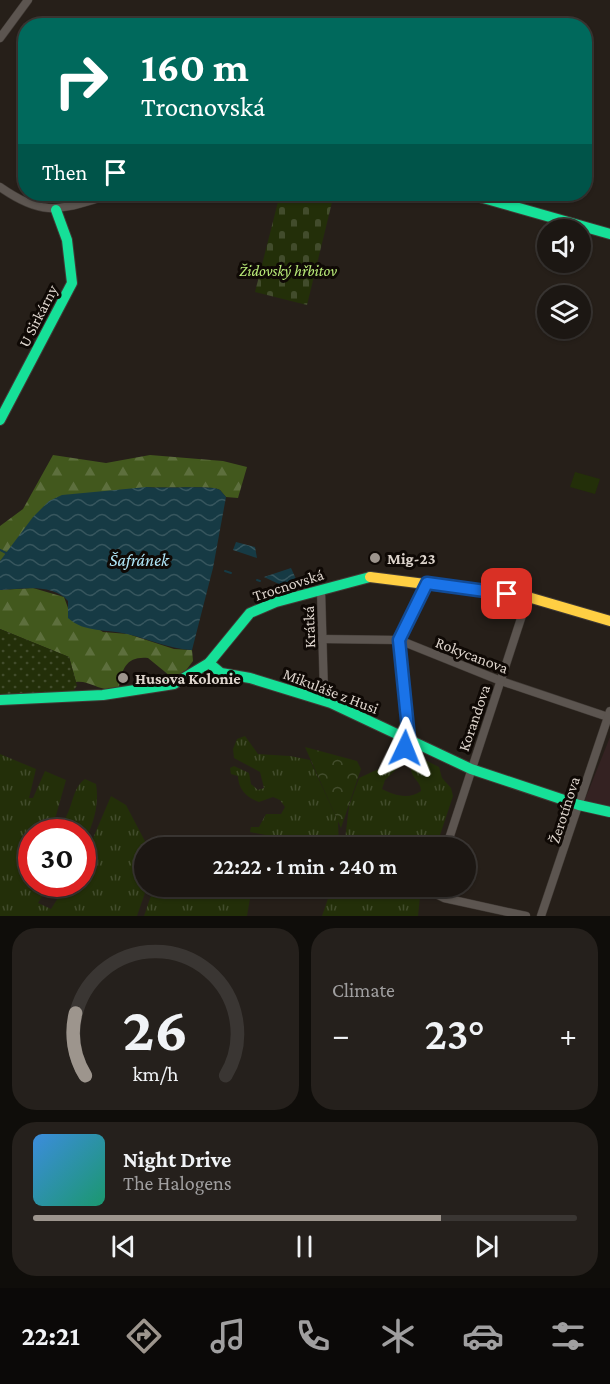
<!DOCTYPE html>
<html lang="en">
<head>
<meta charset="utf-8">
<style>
	:root { --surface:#1c1713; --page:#25201c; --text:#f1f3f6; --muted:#a09fa0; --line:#3a3633; --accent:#9d958d }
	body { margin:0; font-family:"Crimson Pro",serif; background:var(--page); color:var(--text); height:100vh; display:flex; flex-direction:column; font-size:22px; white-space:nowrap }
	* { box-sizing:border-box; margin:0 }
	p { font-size:20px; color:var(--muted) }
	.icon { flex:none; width:33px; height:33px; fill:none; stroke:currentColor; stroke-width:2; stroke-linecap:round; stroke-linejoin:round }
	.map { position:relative; height:916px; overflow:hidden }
	.sheet { display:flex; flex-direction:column; gap:12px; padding:12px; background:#0f0d0a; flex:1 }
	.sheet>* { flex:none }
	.banner { position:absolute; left:18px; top:18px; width:574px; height:183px; border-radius:24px; box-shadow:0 2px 4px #0004,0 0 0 2px var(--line); background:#00695c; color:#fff; overflow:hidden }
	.buttons { position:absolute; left:537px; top:219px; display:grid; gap:12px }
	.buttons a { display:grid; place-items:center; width:54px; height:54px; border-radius:50%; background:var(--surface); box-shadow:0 2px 4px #0004,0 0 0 2px var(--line); font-size:30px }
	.speed { position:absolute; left:18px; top:819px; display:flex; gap:12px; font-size:30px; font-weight:700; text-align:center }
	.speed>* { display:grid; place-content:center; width:78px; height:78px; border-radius:50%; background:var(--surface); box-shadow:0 2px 4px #0004,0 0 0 2px var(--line); line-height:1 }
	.speed .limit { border:9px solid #d22; background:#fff; color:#111 }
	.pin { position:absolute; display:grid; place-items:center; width:51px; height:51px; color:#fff; margin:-26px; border-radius:12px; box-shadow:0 3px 9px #0006 }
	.me { position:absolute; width:66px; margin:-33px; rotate:2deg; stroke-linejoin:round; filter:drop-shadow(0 0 4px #0008) }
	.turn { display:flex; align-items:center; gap:21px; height:126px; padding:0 24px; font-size:27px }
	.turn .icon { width:78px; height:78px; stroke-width:2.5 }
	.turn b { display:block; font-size:42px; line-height:51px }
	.then { display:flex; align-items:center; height:57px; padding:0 24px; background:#0003; gap:12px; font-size:22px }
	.big { font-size:45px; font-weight:600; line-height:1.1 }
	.sheet .tile { flex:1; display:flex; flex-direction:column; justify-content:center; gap:9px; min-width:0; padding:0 21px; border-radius:24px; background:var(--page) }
	.sheet .dial { align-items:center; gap:0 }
	.dial svg { height:156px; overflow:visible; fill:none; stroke:var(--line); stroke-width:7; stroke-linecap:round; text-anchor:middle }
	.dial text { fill:var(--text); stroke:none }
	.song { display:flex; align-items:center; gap:18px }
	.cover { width:72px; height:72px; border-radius:9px; background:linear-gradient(135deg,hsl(210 70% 55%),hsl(160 70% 35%)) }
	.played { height:6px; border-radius:3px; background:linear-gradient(90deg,var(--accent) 75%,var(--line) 75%) }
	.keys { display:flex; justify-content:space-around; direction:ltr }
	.heat { display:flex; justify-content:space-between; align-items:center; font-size:33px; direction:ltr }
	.sheet .tiles { flex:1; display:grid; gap:12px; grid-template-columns:1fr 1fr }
	.tile:last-child { grid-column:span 2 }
	.trip { position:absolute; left:134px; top:837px; width:342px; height:60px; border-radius:30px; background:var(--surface); box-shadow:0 2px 4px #0004,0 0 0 2px var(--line); font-weight:600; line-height:60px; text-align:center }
	.tabs { display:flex; height:96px; justify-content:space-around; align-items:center; background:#0b0908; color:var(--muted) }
	.tabs .icon { width:42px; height:42px }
	.tabs .active { color:var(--accent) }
	.tabs b { font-size:27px; color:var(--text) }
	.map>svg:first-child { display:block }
	.commercial { fill:#342222 }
	.grass { fill:url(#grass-tufts); fill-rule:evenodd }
	.forest { fill:url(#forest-firs) }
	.cemetery { fill:url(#cemetery-stones) }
	.park { fill:url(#park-crowns) }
	.garden { fill:url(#garden-dots) }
	.pitch { fill:#232f09 }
	.water { fill:url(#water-waves) }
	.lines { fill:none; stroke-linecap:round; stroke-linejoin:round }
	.stream { stroke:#163a44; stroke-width:2 }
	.street-casing { stroke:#403a35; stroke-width:9 }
	.fast-casing { stroke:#403a35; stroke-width:12 }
	.slow-casing { stroke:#403a35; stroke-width:12 }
	.street { stroke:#5c5550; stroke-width:8 }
	.fast { stroke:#16e098; stroke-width:10 }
	.slow { stroke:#ffcf43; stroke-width:10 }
	.route-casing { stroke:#114b97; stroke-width:15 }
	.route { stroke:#1a73e8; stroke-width:10 }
	.poi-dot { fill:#9d958d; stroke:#0f0905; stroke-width:2 }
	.labels { text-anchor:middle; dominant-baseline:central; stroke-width:6; stroke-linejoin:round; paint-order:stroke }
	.park-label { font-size:16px; font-style:italic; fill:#baec79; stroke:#0f0905 }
	.street-label { font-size:16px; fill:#ddd4cc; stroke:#0f0905 }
	.poi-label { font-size:16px; font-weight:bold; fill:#ddd4cc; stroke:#0f0905; text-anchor:start }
	.water-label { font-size:18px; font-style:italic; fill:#b0e7f9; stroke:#0f0905 }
</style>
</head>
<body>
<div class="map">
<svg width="610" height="916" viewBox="0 0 610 916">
	<defs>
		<pattern id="grass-tufts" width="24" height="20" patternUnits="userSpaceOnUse" patternTransform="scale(1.5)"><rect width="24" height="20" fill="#232f09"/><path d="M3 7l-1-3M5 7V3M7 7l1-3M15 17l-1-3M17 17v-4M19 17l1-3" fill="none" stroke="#424c2c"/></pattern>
		<pattern id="forest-firs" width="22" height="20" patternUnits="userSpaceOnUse" patternTransform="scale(1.5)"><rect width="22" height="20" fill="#42581d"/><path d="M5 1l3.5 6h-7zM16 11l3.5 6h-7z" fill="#5d6f3d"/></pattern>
		<pattern id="cemetery-stones" width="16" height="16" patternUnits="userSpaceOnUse" patternTransform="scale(1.5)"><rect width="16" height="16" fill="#232f09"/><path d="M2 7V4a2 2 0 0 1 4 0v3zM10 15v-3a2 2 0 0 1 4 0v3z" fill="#424c2c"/></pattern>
		<pattern id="park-crowns" width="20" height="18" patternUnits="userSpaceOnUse" patternTransform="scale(1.5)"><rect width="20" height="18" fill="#232f09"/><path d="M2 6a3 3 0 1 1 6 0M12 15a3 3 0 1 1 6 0" fill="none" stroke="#424c2c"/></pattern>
		<pattern id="garden-dots" width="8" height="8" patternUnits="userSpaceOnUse" patternTransform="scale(1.5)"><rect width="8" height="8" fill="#232f09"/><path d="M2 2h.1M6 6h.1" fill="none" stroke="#424c2c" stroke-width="1.8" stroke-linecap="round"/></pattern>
		<pattern id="water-waves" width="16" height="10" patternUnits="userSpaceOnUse" patternTransform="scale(1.5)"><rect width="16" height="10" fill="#163a44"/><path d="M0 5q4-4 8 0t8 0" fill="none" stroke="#37565e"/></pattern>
	</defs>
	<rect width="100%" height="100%" fill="#261f19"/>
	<path class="commercial" d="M610 737V808L584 802Z"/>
	<g class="grass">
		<path d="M245 736 258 754 290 756 310 760 338 821 339 847H310L306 840 296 845 283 843 276 837 250 832 251 827H259L266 814H281L285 807 280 800 273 797 259 802C247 798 238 789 238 776L231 774 230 768 234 766 249 773 251 784 258 790 264 788 260 772 234 758 233 749 237 739Z"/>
		<path d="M0 754 36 769 29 798H33L45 771 66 780 55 819 57 826C74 817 69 790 85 779L96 784C100 808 92 825 83 847L82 832H32V884H82L83 849 88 850 111 796 126 805 148 847 144 848V886L147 887 137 916H0ZM45 891 58 898 51 909 38 903Z"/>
		<path d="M419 757 439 767 442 778 451 788 453 796 436 847 344 848 349 806 359 778 400 759 401 765 385 780 382 789C393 795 409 800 421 791 421 781 411 778 411 769Z"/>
		<path d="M173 835 209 847H168Z"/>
		<path d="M154 887V886L252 887 247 916H144Z"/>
		<path d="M332 887H421L418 916H322Z"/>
	</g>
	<g class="forest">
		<path d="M53 455 106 463 150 455 223 461 247 467 238 498 226 497C224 495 222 492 220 490 212 485 162 489 147 487L0 561V526L23 509Z"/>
		<path d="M33 588 64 597 68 608 103 632 128 634 174 649 192 650 193 661 181 677 170 676 148 658C127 656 122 668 119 687 102 695 92 680 76 682L69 657 0 629V590Z"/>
	</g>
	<path class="cemetery" d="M280 194H334L307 305 255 292Z"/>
	<path class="park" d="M305 747 357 761 361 769 341 828Z"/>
	<path class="garden" d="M0 629 69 657 77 686 73 691 0 695Z"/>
	<path class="pitch" d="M575 472 600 479 595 494 570 487Z"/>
	<g class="water">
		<path d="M147 487C162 489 212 485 220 490 222 492 224 495 226 497L213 568 192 650C169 649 149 639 127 634 108 629 84 633 68 618V601C53 583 20 589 0 590V561L33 517 49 501 62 495Z"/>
		<path d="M236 542 255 547 257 558 233 550Z"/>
		<path d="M291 568 296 579 292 586 281 585 264 577Z"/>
	</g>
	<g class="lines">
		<g class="stream">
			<path d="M0 550 8 554"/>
			<path d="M225 571 231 573"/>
			<path d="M257 580 260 581"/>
		</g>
		<defs>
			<g id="street">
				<path d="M0 38 28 0"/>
				<path d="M0 187C47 220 62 208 113 194"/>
				<path d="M321 590 324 693 322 700"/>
				<path d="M322 639 399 640 501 681 608 717"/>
				<path d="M406 748 409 739 399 640 427 583"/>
				<path d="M446 848 528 597"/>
				<path d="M435 886 434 893 444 898 526 916"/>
				<path d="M541 916 610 711"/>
			</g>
			<g id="fast">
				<path d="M469 194 610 234"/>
				<path d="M0 420 72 283 67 240 56 210"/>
				<path d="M209 663 221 673 250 678 331 703 471 769 579 805 610 812"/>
				<path d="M0 700 103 695 174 684 209 663 250 613 276 602 370 577"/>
			</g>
			<path id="slow" d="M370 577 528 597 610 621"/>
		</defs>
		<use href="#street" class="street-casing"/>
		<use href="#fast" class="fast-casing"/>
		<use href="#slow" class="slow-casing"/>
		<use href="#street" class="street"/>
		<use href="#fast" class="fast"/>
		<use href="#slow" class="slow"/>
	</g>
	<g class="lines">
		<defs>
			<path id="route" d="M405 748 409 739 399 640 427 583 507 594"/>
		</defs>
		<use href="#route" class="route-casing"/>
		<use href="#route" class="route"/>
	</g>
	<g class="poi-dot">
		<circle cx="375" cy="558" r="6"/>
		<circle cx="123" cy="678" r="6"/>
	</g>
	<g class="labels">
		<g class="park-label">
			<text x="288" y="270">Židovský hřbitov</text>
		</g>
		<g class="street-label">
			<text transform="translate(38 316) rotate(-63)">U Sirkárny</text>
			<text transform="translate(288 585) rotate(-18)">Trocnovská</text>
			<text transform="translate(309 627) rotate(-92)">Krátká</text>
			<text transform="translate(472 655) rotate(21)">Rokycanova</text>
			<text transform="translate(331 691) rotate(21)">Mikuláše z Husi</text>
			<text transform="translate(474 718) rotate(-71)">Korandova</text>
			<text transform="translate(564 810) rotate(-72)">Žerotínova</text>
		</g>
		<g class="poi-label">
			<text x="387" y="558">Mig-23</text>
			<text x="135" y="678">Husova Kolonie</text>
		</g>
		<g class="water-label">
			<text x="139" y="560">Šafránek</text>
		</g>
	</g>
</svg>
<div class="buttons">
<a><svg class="icon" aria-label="sound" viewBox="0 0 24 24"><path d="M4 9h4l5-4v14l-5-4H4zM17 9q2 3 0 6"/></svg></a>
<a><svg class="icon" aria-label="layers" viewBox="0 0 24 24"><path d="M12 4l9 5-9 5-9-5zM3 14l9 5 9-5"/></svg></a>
</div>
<div class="speed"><div class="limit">30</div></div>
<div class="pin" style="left:507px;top:594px;background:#d93025"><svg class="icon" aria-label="arrive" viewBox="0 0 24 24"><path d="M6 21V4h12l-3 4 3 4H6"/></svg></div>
<svg class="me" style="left:405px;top:748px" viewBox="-20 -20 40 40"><path d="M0-17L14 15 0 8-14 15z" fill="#1a73e8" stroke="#fff" stroke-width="4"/></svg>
<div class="trip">22:22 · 1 min · 240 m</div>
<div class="banner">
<div class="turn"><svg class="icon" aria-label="right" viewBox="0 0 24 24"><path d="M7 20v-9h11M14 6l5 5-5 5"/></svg><div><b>160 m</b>Trocnovská</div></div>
<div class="then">Then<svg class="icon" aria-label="arrive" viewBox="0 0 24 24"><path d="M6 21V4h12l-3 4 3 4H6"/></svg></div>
</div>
</div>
<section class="sheet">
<div class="tiles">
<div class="tile dial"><svg viewBox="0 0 100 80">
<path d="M14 69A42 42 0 1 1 86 69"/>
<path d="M14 69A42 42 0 0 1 9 37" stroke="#9d958d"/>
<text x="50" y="56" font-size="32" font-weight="700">26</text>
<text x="50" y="72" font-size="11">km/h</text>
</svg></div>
<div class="tile"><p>Climate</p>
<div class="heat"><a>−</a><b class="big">23°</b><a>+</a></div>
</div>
<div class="tile">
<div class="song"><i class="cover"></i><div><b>Night Drive</b><p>The Halogens</p></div></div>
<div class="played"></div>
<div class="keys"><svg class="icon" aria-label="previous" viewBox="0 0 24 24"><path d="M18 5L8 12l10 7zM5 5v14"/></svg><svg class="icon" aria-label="pause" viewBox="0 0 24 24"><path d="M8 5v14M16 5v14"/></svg><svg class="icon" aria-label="next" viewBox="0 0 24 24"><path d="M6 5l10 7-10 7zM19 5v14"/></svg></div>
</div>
</div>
</section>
<nav class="tabs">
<b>22:21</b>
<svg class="icon active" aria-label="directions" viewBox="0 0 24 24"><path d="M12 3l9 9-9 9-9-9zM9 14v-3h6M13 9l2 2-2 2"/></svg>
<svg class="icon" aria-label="music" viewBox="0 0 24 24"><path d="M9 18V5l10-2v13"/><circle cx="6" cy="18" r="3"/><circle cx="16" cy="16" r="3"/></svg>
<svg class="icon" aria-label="phone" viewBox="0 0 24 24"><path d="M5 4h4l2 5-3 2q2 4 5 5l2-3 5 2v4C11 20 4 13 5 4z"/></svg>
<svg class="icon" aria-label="climate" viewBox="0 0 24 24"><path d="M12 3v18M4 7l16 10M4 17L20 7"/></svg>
<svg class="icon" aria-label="car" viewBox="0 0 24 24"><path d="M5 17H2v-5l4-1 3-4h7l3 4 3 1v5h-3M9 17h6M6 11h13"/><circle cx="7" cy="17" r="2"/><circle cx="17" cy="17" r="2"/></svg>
<svg class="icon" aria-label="filters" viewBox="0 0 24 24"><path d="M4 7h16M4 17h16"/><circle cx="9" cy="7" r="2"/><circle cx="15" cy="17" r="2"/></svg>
</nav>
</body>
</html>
